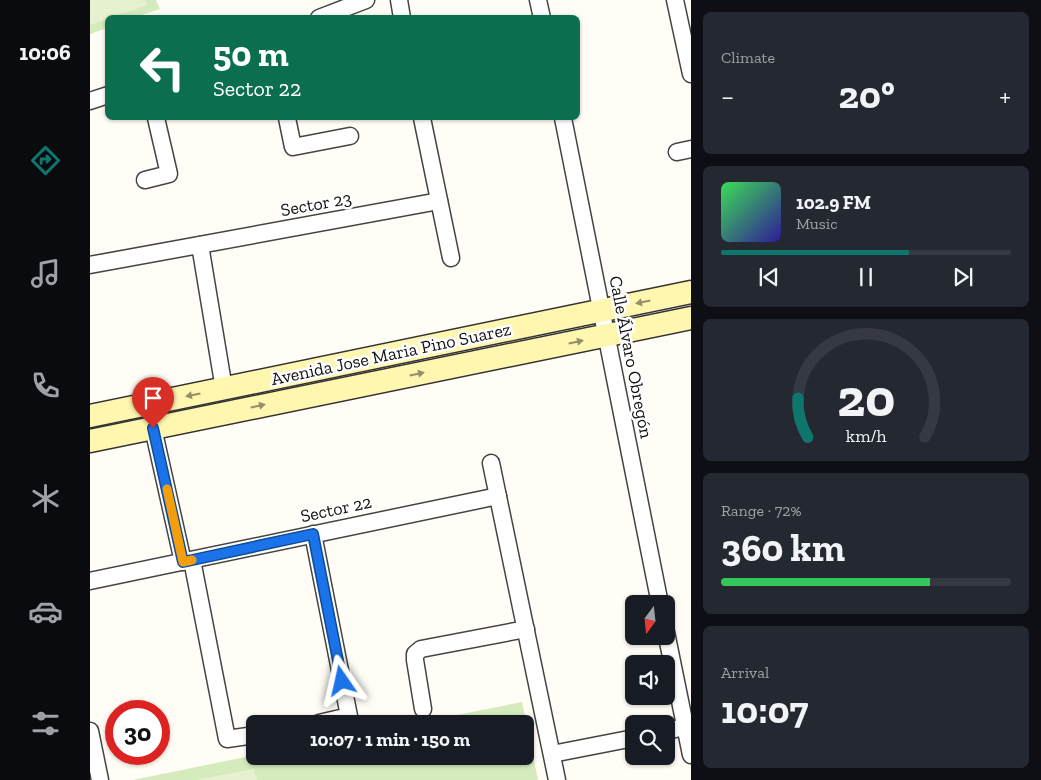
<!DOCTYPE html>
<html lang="en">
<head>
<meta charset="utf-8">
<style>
	:root { --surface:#171b24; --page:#242831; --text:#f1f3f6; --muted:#9ea1a6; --line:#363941; --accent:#0f766e }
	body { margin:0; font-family:"Zilla Slab",serif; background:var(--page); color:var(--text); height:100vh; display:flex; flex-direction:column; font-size:19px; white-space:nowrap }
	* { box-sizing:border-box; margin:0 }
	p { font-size:16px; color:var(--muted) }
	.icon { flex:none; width:28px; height:28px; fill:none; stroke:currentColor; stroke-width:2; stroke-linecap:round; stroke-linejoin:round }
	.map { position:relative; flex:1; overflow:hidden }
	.details { display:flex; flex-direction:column; gap:12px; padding:12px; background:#0d0f14; width:350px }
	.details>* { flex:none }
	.banner { position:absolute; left:15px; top:15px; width:475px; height:105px; border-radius:8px; box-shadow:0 1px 4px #0004; background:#0b6e4f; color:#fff; overflow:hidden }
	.needle { width:32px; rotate:195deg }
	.controls { position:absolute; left:535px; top:595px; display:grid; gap:10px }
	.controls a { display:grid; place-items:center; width:50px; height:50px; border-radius:8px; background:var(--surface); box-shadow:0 1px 4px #0004; font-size:25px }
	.speed { position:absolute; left:15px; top:700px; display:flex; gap:10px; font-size:25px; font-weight:700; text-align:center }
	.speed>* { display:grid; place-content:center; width:65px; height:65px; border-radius:50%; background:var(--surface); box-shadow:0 1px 4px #0004; line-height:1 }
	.speed .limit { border:8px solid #d22; background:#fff; color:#111 }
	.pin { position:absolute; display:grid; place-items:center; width:42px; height:42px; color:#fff; margin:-51px -21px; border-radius:50% 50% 50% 0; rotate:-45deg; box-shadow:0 0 5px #0007 }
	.pin .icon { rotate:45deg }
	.me { position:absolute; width:55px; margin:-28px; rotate:349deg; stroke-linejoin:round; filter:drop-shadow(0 0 4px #0008) }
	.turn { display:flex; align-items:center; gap:18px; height:105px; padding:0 25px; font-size:22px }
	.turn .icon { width:65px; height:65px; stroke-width:2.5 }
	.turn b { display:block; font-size:35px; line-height:42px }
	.big { font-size:38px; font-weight:700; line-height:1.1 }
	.details .card { flex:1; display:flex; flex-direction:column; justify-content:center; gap:8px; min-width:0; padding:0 18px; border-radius:8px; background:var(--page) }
	.details .dial { align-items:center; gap:0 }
	.dial svg { height:130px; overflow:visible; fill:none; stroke:var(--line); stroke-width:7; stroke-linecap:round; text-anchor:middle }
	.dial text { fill:var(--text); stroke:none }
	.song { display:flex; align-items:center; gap:15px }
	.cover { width:60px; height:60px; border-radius:8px; background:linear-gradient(135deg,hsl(130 70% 55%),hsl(250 70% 35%)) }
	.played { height:5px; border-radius:2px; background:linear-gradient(90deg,var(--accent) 65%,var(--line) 65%) }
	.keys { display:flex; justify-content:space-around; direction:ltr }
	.heat { display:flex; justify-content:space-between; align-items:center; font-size:28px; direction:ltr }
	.charge { height:8px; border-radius:4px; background:linear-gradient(90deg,#34c759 72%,var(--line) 0) }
	.trip { position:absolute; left:156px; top:715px; width:288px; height:50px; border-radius:8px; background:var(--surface); box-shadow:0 1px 4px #0004; font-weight:700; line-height:50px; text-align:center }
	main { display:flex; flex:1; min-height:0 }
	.dock { display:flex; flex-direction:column; width:90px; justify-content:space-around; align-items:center; background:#090b0e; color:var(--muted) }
	.dock .icon { width:35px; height:35px }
	.dock .active { color:var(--accent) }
	.dock b { font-size:22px; color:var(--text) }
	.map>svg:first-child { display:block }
	.green { fill:#d5ebbd }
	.pitch { fill:#e6f2cf }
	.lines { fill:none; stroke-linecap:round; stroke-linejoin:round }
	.street-casing { stroke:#444; stroke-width:19 }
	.secondary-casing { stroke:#333; stroke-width:25 }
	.street { stroke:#fff; stroke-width:16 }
	.secondary { stroke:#fff6b0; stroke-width:22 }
	.oneway { fill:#948f68 }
	.route-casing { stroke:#114b97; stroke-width:12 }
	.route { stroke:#1a73e8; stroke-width:9 }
	.slow { stroke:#f59e0b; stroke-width:9 }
	.labels { text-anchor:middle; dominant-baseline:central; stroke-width:5; stroke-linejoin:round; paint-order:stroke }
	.street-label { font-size:18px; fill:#111; stroke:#fff }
</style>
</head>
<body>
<main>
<nav class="dock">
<b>10:06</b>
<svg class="icon active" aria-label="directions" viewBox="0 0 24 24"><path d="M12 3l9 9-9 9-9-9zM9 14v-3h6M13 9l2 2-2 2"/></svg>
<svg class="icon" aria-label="music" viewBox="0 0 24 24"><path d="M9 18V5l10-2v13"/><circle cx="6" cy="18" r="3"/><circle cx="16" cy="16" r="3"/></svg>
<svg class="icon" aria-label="phone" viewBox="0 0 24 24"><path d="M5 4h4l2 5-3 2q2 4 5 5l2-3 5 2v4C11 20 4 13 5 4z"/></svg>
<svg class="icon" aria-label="climate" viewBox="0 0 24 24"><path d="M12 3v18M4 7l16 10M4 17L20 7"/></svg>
<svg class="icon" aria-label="car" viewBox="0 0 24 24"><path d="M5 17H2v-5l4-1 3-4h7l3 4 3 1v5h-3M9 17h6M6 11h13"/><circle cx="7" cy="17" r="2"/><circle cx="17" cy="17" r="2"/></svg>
<svg class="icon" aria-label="filters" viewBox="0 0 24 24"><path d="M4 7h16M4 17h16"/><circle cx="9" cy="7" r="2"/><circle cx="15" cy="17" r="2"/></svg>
</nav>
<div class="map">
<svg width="601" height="780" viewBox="0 0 601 780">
	<rect width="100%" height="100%" fill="#fffdf5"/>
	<g class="green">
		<path d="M0 0H66L70 9 46 17 18 18 17 28 0 34Z"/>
		<path d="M432 702 448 780H43L165 755V756H435V724H322Z"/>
	</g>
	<g class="pitch">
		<path d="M0 0H55L57 5 22 17 18 18 17 19 0 25Z"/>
		<path d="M164 769 167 780H105Z"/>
	</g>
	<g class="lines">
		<defs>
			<g id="street">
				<path d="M309 0 312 18"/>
				<path d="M448 0 452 18"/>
				<path d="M585 0 601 74"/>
				<path d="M229 18 276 0"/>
				<path d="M0 101 18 95"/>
				<path d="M197 118 203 147 260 136"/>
				<path d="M332 118 361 258"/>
				<path d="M473 118 570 604"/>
				<path d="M587 152 601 149"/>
				<path d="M55 180 79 174 66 118"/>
				<path d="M110 245 134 389"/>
				<path d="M0 265 349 201"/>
				<path d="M63 428 93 562"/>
				<path d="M401 463 467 780"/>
				<path d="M223 534 259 716 229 723"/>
				<path d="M102 560 137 739 165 735"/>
				<path d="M0 581 408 496"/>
				<path d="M576 632 601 755"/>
				<path d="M333 709 325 660V654L331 649 436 629"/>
				<path d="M0 731 10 780"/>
				<path d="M576 731 595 727"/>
				<path d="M462 754 544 738"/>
			</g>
			<g id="secondary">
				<path d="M0 416 601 292"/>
				<path d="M0 441 601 318"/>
			</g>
		</defs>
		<use href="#street" class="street-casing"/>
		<use href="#secondary" class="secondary-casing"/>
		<use href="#street" class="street"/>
		<use href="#secondary" class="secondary"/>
	</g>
	<defs><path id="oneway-solid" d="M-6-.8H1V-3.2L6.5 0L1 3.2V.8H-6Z" transform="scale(1.25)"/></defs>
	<g class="oneway">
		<use href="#oneway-solid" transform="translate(553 302) rotate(168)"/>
		<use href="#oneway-solid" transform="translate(486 342) rotate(-12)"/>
		<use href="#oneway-solid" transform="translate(327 374) rotate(-12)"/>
		<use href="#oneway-solid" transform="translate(103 395) rotate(169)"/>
		<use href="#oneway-solid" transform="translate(168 406) rotate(-12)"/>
	</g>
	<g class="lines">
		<defs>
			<path id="route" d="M63 428 93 562 223 534 252 681"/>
		</defs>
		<use href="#route" class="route-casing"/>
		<use href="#route" class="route"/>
		<path class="slow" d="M77 489 93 562 102 560"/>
	</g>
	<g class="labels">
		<g class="street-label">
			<text transform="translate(226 204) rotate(-10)">Sector 23</text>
			<text transform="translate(301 354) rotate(-12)">Avenida Jose Maria Pino Suarez</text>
			<text transform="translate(541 357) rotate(79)">Calle Álvaro Obregón</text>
			<text transform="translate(246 509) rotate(-12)">Sector 22</text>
		</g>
	</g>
</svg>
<div class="controls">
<a><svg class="needle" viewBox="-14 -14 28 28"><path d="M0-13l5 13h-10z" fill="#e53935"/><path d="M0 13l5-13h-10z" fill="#9ea1a6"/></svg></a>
<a><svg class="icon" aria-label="sound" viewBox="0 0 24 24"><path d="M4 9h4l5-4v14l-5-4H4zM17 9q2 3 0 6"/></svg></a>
<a><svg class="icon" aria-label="search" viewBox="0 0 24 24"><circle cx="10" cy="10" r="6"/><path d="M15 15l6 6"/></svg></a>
</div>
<div class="speed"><div class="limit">30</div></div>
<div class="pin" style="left:63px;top:428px;background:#d93025"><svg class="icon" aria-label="arrive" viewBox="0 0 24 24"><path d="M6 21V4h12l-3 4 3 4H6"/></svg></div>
<svg class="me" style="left:252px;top:681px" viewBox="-20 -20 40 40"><path d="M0-17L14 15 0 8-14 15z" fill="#1a73e8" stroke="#fff" stroke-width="4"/></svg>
<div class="trip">10:07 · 1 min · 150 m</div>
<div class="banner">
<div class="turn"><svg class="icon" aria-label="left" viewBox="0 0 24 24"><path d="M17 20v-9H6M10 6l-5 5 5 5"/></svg><div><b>50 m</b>Sector 22</div></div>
</div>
</div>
<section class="details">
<div class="card"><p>Climate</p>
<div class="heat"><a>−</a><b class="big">20°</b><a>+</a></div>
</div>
<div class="card">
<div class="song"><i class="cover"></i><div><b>102.9 FM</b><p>Music</p></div></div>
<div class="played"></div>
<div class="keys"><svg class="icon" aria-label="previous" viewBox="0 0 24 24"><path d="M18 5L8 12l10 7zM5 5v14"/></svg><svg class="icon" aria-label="pause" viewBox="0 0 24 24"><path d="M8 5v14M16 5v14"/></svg><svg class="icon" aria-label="next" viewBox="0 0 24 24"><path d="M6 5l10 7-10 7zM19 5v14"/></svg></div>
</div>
<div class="card dial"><svg viewBox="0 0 100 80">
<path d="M14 69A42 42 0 1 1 86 69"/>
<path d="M14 69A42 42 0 0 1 8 45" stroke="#0f766e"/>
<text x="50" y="56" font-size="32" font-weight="700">20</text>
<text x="50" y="72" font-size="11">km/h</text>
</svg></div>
<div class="card"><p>Range · 72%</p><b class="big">360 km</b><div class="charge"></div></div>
<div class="card"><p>Arrival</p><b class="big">10:07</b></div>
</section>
</main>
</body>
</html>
